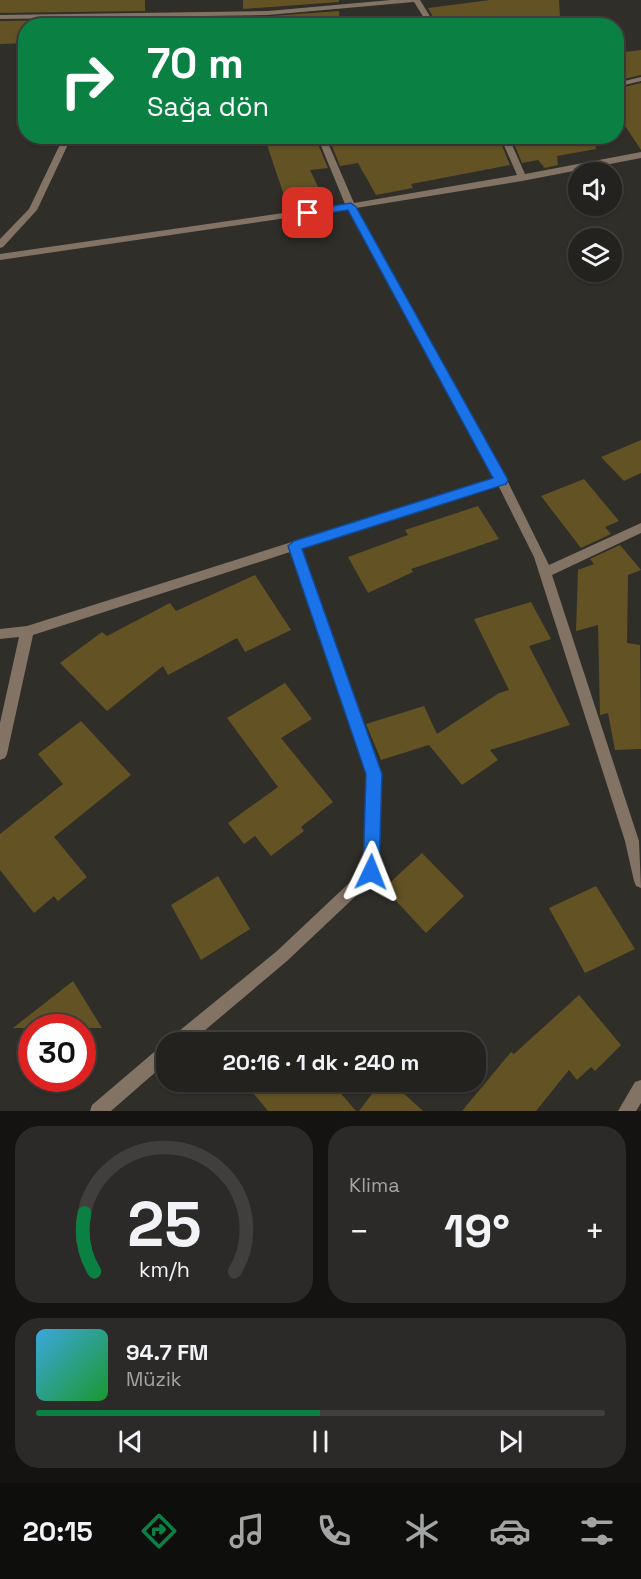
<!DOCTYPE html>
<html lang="tr">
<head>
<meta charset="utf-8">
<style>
	:root { --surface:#24221f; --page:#2c2a28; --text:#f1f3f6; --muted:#a3a4a4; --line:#413f3d; --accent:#0b8043 }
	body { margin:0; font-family:"Space Grotesk",sans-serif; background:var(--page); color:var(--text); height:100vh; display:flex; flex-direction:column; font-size:22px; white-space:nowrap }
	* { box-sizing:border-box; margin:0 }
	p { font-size:20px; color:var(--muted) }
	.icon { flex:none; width:33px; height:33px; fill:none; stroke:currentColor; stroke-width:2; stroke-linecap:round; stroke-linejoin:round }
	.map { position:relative; height:1111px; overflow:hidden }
	.details { display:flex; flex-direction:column; gap:15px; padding:15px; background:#141311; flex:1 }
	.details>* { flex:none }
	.hud { position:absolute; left:18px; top:18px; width:606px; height:126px; border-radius:24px; box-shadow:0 2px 4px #0004,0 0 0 2px var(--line); background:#0b8043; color:#fff; overflow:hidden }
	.buttons { position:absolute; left:568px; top:162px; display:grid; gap:12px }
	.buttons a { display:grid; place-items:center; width:54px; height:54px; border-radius:50%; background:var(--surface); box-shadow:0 2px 4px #0004,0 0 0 2px var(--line); font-size:30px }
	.speed { position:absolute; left:18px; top:1014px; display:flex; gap:12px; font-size:30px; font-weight:700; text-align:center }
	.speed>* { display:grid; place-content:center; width:78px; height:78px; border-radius:50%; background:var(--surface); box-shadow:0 2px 4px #0004,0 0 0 2px var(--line); line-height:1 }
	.speed .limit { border:9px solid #d22; background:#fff; color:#111 }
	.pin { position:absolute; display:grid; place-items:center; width:51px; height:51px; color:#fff; margin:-26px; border-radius:12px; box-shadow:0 3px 9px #0006 }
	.me { position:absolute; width:66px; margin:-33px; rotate:2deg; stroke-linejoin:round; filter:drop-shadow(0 0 4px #0008) }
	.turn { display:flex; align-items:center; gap:21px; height:126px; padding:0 30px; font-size:27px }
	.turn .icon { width:78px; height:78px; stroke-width:2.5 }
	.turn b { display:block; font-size:42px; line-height:51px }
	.big { font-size:45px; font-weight:700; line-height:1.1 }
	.details .card { flex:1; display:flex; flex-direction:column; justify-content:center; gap:9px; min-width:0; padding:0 21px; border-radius:24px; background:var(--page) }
	.details .dial { align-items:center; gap:0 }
	.dial svg { height:156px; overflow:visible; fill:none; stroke:var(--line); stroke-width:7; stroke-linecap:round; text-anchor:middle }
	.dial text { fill:var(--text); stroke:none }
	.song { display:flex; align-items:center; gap:18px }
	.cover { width:72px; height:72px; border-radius:9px; background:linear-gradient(135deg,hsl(200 70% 55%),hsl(130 70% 35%)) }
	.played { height:6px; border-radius:3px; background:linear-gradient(90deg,var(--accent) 50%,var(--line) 50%) }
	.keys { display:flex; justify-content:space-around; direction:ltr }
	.heat { display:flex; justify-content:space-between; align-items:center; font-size:33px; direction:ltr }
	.details .tiles { flex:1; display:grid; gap:15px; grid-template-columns:1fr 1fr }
	.card:last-child { grid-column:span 2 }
	.trip { position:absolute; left:156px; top:1032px; width:330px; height:60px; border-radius:24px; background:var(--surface); box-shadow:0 2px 4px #0004,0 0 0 2px var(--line); font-weight:700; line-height:60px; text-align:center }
	.dock { display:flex; height:96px; justify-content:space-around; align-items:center; background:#0e0e0c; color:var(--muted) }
	.dock .icon { width:42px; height:42px }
	.dock .active { color:var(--accent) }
	.dock b { font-size:27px; color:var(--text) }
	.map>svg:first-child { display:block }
	.building { fill:#625224 }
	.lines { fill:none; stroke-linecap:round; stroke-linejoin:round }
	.street { fill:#837364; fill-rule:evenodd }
	.route { fill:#1a73e8; stroke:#114b97; stroke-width:1.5 }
</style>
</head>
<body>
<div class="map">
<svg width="641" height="1111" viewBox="0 0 641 1111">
	<rect width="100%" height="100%" fill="#302e29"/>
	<g class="building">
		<path d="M0 0H145V11L0 13Z"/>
		<path d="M243 0H339V2L243 9Z"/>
		<path d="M490 0H559L560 16 482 26H438L428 8Z"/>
		<path d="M339 11 340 26H243V18Z"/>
		<path d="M144 19V26H26V43L0 44V21Z"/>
		<path d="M641 50V75L616 81V53Z"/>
		<path d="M641 83V150L616 112V89Z"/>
		<path d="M328 136H498L510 165 411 184 413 188 376 195 358 163 340 166Z"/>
		<path d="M511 136H595L596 149 557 156 558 165 545 168 538 160 522 163Z"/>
		<path d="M315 137 328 168 310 170 325 201 288 207 266 142Z"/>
		<path d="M641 440V473L624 481 601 457Z"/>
		<path d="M584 479 619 521 605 527 611 534 581 548 541 496Z"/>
		<path d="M478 506 499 539 411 569 413 572 368 593 348 557 408 535 405 530Z"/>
		<path d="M620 545 641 570 628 575 627 643 640 645 641 749 615 750 608 713 600 715 598 625 576 631 578 570 594 564 590 559Z"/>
		<path d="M255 575 291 630 245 652 237 638 168 675 163 666 107 711 60 663 102 632 107 636 170 603 176 611Z"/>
		<path d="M531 602 551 639 529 646 570 725 490 750 498 760 462 785 429 745 381 760 366 724 424 706 437 734 499 693 509 690 474 619Z"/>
		<path d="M285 683 312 719 281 738 333 802 301 827 304 831 271 856 255 836 244 844 228 823 278 787 227 718Z"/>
		<path d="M81 721 131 775 54 837 87 877 58 901 54 896 34 913 0 870V834L63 784 38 754Z"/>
		<path d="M422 853 464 896 426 933 384 888Z"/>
		<path d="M218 876 250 929 201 960 171 905Z"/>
		<path d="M596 886 635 949 585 973 549 908Z"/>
		<path d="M73 981 102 1028H13Z"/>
		<path d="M579 995 621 1045 595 1071 591 1067 577 1080 569 1070 536 1111H462L511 1052 514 1054Z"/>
		<path d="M244 1082H331L356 1111H268Z"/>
		<path d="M381 1082H391L423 1111H359Z"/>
	</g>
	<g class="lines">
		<g class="street">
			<path d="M391 0H420L436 26H429L414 2 268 15 0 19V15L268 11Z"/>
			<path d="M641 77V81L616 87V83Z"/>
			<path d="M64 136H72L37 210 3 247 0 248V239L29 209Z"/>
			<path d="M317 136H325L354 203 517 175 500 136H508L525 174 641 152V158L522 181 356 208 507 480 549 565 641 523V533L552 575 639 841 641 888 636 886 634 881 625 841 534 557 498 485 301 549 381 774 378 872 376 877 287 961 191 1042H171L173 1036 277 951 364 869 367 774 290 552 33 635 7 754 5 758 0 760V723L19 637 0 639V629L27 626 494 478 348 209 0 260V254L345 204Z"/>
			<path d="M166 1045V1063L111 1111H90L92 1105 160 1047Z"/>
			<path d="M641 1080V1103L636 1111H618L635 1082Z"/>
		</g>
	</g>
	<path class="route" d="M351 203 356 207 508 480 506 484 302 549 382 774 379 872 377 878 371 881 365 878 363 872 366 774 288 546 294 541 493 478 348 210 308 216 302 213 308 210Z"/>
</svg>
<div class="buttons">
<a><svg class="icon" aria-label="sound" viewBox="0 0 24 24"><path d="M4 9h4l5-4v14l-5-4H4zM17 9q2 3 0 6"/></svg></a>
<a><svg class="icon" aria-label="layers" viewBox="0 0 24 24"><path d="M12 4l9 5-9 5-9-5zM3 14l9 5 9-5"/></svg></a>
</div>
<div class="speed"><div class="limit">30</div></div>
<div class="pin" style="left:308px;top:213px;background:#d93025"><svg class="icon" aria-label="arrive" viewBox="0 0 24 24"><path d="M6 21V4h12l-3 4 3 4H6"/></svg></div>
<svg class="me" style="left:371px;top:872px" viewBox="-20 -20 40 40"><path d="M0-17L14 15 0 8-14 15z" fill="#1a73e8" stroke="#fff" stroke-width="4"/></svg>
<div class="trip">20:16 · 1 dk · 240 m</div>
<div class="hud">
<div class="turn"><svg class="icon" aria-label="right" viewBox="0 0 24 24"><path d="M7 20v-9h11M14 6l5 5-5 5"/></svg><div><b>70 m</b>Sağa dön</div></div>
</div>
</div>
<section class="details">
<div class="tiles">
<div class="card dial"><svg viewBox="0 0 100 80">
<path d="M14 69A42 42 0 1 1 86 69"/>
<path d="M14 69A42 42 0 0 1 9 39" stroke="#0b8043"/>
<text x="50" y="56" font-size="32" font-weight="700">25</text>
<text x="50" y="72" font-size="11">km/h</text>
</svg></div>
<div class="card"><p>Klima</p>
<div class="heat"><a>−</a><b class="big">19°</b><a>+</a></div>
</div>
<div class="card">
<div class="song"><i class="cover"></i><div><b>94.7 FM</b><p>Müzik</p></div></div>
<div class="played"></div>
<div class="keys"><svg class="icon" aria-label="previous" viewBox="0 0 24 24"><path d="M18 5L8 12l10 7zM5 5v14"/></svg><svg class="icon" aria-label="pause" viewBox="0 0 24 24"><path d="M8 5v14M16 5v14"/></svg><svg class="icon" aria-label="next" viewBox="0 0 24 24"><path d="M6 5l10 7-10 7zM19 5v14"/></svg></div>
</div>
</div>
</section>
<nav class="dock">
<b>20:15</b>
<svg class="icon active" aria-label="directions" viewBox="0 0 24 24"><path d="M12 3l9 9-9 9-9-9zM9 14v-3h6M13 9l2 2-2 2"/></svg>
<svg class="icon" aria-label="music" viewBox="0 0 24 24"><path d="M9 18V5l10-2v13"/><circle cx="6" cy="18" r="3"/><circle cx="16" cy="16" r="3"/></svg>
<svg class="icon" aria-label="phone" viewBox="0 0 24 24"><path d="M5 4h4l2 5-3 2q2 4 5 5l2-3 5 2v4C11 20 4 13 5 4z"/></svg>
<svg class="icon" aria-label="climate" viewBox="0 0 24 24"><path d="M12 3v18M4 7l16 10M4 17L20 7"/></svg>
<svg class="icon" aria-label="car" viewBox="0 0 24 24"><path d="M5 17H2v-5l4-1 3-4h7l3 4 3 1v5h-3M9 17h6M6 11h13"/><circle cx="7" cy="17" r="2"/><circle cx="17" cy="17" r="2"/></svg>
<svg class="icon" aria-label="filters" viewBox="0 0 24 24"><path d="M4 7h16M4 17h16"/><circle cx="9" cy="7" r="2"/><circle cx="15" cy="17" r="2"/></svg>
</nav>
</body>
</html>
